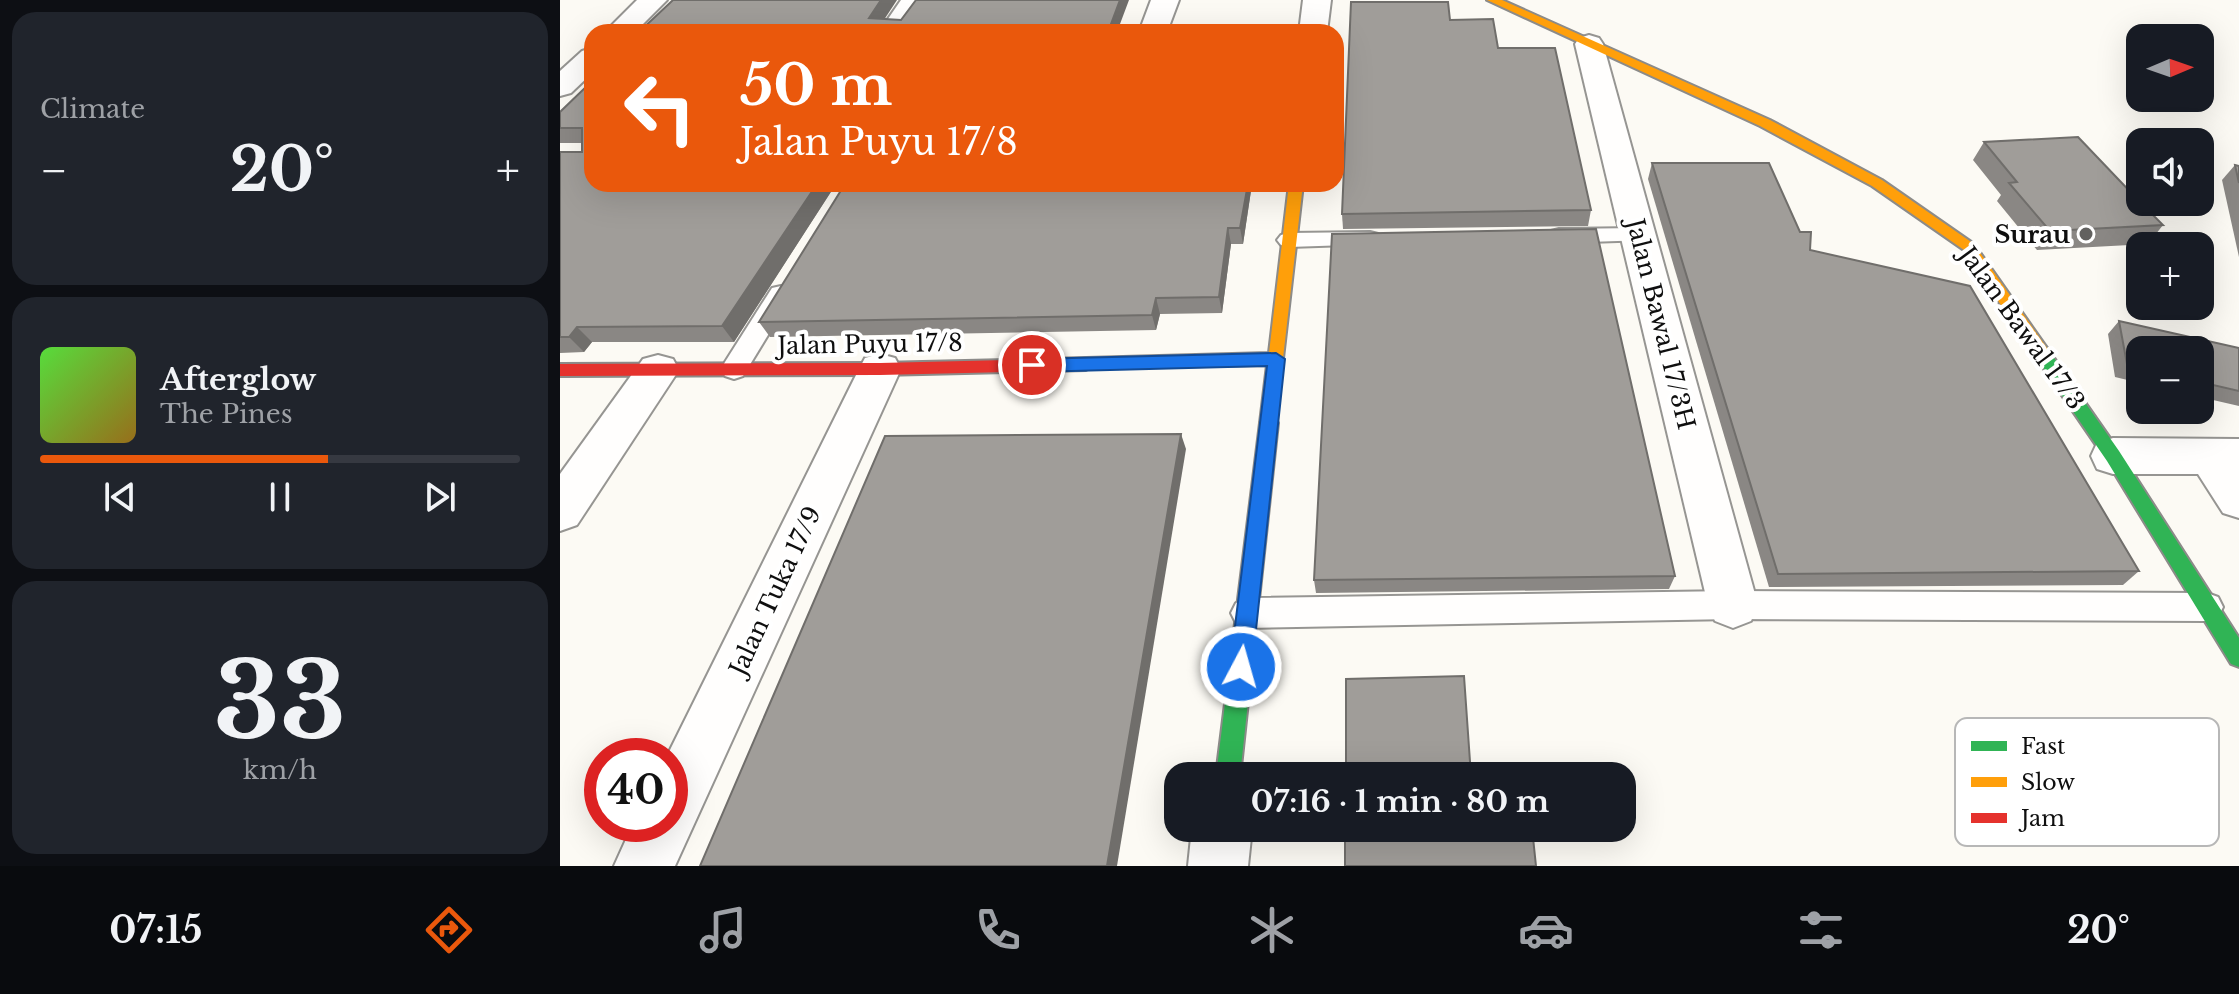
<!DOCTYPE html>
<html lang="en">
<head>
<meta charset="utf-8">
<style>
	:root { --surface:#171b24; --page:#20242c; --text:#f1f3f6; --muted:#9ea1a6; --line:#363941; --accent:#ea580c }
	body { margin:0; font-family:"Libre Baskerville",serif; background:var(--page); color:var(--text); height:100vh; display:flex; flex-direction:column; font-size:30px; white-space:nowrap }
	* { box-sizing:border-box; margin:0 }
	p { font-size:26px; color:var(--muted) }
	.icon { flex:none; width:44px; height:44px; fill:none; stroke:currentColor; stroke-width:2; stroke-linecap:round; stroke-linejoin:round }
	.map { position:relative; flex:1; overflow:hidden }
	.details { display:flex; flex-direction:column; gap:12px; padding:12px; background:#0d0f14; width:560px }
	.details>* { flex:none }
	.guide { position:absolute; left:24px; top:24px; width:760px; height:168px; border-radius:24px; box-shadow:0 8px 32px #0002; background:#ea580c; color:#fff; overflow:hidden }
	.needle { width:52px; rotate:88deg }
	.controls { position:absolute; left:1566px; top:24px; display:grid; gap:16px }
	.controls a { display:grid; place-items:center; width:88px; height:88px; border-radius:16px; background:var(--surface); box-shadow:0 8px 32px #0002; font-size:40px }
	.speed { position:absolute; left:24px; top:738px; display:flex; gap:16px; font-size:40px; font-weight:700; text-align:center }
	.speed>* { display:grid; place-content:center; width:104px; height:104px; border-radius:50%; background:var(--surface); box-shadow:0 8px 32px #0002; line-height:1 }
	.speed .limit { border:12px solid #d22; background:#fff; color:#111 }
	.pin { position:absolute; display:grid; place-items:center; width:68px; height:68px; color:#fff; margin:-34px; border:4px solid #fff; border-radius:50%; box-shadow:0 2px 8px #0007 }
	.me { position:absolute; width:88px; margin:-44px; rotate:6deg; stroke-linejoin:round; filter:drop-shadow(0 0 6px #0008) }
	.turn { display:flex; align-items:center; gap:28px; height:168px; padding:0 24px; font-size:36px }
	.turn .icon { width:104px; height:104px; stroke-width:2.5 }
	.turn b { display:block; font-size:56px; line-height:68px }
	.big { font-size:60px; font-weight:700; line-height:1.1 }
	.details .card { flex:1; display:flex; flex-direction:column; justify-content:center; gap:12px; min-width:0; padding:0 28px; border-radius:24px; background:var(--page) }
	.details .dial { align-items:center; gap:0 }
	.dial b { font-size:104px; line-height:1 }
	.song { display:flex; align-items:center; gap:24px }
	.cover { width:96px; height:96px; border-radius:12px; background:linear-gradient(135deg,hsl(110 70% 55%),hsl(40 70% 35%)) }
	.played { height:8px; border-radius:4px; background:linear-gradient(90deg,var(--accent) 60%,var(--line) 60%) }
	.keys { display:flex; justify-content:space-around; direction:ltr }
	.heat { display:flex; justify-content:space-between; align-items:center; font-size:44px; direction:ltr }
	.trip { position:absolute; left:604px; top:762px; width:472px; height:80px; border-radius:24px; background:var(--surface); box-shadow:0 8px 32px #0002; font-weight:700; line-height:80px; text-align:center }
	.menu { display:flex; height:128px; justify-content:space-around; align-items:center; background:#090b0e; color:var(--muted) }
	.menu .icon { width:56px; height:56px }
	.menu .selected { color:var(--accent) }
	.menu b { font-size:36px; color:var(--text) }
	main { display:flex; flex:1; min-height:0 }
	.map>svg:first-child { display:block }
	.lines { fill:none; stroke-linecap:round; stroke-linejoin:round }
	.lane-casing { stroke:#969592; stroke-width:4 }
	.street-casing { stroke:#969592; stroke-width:4 }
	.fast-casing { stroke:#8c8b89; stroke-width:4 }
	.slow-casing { stroke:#8c8b89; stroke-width:4 }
	.jam-casing { stroke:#8c8b89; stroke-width:4 }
	.lane { fill:#fffefd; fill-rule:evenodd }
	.street { fill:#fffefd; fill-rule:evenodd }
	.fast { fill:#30b455; fill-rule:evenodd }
	.slow { fill:#ff9f0a; fill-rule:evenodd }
	.jam { fill:#e5322d; fill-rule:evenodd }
	.wall { fill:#8a8784 }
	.shaded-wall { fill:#706e6b }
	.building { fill:#a09d99; stroke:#706e6b; stroke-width:2 }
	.route { fill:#1a73e8; stroke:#114b97; stroke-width:2 }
	.poi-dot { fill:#62615f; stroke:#fff; stroke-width:3 }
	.labels { text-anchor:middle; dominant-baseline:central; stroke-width:8; stroke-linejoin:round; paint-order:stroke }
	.poi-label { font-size:24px; font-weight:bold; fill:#0f0f0f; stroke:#fff; text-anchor:end }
	.street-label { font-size:24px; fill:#0f0f0f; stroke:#fff }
	.key { fill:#fff; stroke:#b7b7b7; stroke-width:2 }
	.key-label { font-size:22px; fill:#0f0f0f }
</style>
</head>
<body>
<main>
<section class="details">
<div class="card"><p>Climate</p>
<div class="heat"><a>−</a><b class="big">20°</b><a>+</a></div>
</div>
<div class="card">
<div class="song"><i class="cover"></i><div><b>Afterglow</b><p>The Pines</p></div></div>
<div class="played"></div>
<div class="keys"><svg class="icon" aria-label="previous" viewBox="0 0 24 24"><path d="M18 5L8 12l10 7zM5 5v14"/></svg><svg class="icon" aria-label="pause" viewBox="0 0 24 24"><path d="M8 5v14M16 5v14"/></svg><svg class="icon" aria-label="next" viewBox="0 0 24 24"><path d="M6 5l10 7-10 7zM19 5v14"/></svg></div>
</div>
<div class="card dial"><b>33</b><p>km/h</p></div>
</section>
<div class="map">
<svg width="1679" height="866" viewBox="0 0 1679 866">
	<rect width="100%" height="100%" fill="#fcfaf4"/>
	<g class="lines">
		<defs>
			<g id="lane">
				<path d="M1079 228 1087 230 1091 235 1087 240 999 243 991 241 987 236 991 231 999 229Z"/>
				<path d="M810 232 818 234 822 239 818 244 729 247 721 245 717 240 721 235 729 233Z"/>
				<path d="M221 286 230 288 233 294 183 376 174 379 165 376 161 369 165 362 212 288Z"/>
				<path d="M1173 591 1647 593 1658 597 1663 607 1658 617 1647 621 1173 619 687 628 676 623 671 613 676 603 687 598Z"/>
			</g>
			<g id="street">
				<path d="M77 0H107L75 32H45Z"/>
				<path d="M341 0H369L347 32H319Z"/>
				<path d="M591 0H619L607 32H579Z"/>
				<path d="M743 0H771L767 32H739Z"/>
				<path d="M1029 35 1039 38 1043 44 1198 605 1191 621 1173 628 1155 621 1148 605 1015 44 1019 38Z"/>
				<path d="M32 48V73L11 93 0 96V71L22 51Z"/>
				<path d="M320 354 335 358 341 369 115 866H54L73 824H110V756H107L299 369 305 358Z"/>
				<path d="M98 355 113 359 119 370 17 525 0 531V474L83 359Z"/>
				<path d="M1553 438 1679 439V518L1663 513 1638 474H1553L1537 469 1531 456 1537 443Z"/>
				<path d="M632 828H692L688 866H628Z"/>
			</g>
			<g id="fast">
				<path d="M1481 346 1487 348 1559 451 1679 638V667L1671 664 1547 461 1475 356 1473 352Z"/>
				<path d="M709 416 715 418 718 423 680 776H656L700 423 703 418Z"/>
			</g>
			<g id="slow">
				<path d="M927 0H942L1210 120 1322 180 1414 244 1487 348 1489 352 1487 356H1475L1404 250 1312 186 1200 126Z"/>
				<path d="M729 184H743L715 428H703L700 423 707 365 520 368 518 364 520 360 526 358 709 353Z"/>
			</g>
			<path id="jam" d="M526 358 534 364 526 370 320 375 0 376V364L320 363Z"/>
		</defs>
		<use href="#lane" class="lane-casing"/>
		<use href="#street" class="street-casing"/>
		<use href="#fast" class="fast-casing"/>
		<use href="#slow" class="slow-casing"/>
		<use href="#jam" class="jam-casing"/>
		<use href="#lane" class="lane"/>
		<use href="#street" class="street"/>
		<use href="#fast" class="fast"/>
		<use href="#slow" class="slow"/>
		<use href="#jam" class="jam"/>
	</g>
	<g class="wall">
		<path d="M890 20 938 48 1031 210 1028 226 783 229 782 214Z"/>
		<path d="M0 112 276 184 174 342H32L24 352 0 353V152H22V143H0Z"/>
		<path d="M1424 142 1603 225 1588 244 1477 250 1437 201 1441 195 1413 160Z"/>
		<path d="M1092 163 1250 250 1579 571 1563 585 1209 587 1088 179Z"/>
		<path d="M1675 165 1679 166V257L1662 180Z"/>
		<path d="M285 184H692L683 244H671L662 313 600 314 596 330 210 337 199 322Z"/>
		<path d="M1559 321 1679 348V406L1640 397V350H1580V383L1555 377 1548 334Z"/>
		<path d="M1115 576 1109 589 756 593 754 580Z"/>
	</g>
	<g class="shaded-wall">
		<path d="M321 0H337L316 32 309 18Z"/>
		<path d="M560 0H569L557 32H548Z"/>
		<path d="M257 184H276L174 342 162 326Z"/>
		<path d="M688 184H692L683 244 680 228Z"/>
		<path d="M668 228 671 244 662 313 659 297Z"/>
		<path d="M596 298 600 314 596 330 592 315Z"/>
		<path d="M17 327 32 342 24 352 9 337Z"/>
		<path d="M621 434 626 449 557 866H547Z"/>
	</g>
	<g class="building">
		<path d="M113 0H321L309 18 341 20 356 0H560L548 32H79Z"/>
		<path d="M791 2H888L890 20 933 19 938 48H995L1031 210 782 214Z"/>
		<path d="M32 81V184H257L162 326 17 327 9 337H0V152H22V128H0V112Z"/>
		<path d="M1518 137 1580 202 1603 225 1490 231 1449 183 1457 182 1424 142Z"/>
		<path d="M1092 163H1209L1240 232H1251L1250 250 1410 286 1579 571 1218 574Z"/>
		<path d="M1675 165 1679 166V183Z"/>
		<path d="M285 184H688L680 228H668L659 297 596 298 592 315 199 322Z"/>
		<path d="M1036 229 1115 576 754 580 772 234Z"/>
		<path d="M1559 321 1679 348V391L1640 382V350H1580V368L1567 364Z"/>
		<path d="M621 434 547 866H140L325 436Z"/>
		<path d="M904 676 911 776H786V679Z"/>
		<path d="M785 828H972L976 866H785Z"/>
	</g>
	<path class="route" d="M716 353 725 359 692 667 688 674 681 677 673 674 670 667 707 366 472 372 464 365 472 359Z"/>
	<circle class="poi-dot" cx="1526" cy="234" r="8"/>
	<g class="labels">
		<g class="poi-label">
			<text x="1510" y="234">Surau</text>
		</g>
		<g class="street-label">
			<text transform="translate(1101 324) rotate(76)">Jalan Bawal 17/3H</text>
			<text transform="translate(1462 328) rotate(54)">Jalan Bawal 17/3</text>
			<text transform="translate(310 344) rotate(-1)">Jalan Puyu 17/8</text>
			<text transform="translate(215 591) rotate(-65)">Jalan Tuka 17/9</text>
		</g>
	</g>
	<rect x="1395" y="718" width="264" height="128" rx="12" class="key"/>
	<rect x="1411" y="741" width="36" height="10" fill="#30b455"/>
	<rect x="1411" y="777" width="36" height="10" fill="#ff9f0a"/>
	<rect x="1411" y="813" width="36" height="10" fill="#e5322d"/>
	<g class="key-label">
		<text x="1461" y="754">Fast</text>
		<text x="1461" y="790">Slow</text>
		<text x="1461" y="826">Jam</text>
	</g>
</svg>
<div class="controls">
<a><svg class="needle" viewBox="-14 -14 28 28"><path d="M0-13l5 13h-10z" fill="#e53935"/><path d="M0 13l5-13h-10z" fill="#9ea1a6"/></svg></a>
<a><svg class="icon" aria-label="sound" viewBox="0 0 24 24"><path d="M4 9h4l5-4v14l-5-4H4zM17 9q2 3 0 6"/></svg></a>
<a>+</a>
<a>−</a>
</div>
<div class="speed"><div class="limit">40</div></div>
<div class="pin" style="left:472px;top:365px;background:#d93025"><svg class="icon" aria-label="arrive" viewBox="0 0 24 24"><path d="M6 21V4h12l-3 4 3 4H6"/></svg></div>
<svg class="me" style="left:681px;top:667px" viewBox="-20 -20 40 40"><circle r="17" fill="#1a73e8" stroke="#fff" stroke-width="3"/><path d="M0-11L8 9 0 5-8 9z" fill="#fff"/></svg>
<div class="trip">07:16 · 1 min · 80 m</div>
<div class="guide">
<div class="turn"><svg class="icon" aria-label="left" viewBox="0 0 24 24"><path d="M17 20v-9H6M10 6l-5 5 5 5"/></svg><div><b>50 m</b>Jalan Puyu 17/8</div></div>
</div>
</div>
</main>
<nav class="menu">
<b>07:15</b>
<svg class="icon selected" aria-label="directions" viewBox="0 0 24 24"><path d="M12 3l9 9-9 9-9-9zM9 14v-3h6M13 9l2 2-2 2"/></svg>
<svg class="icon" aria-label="music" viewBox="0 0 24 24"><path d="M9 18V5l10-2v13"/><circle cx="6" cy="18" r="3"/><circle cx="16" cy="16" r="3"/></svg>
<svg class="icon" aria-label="phone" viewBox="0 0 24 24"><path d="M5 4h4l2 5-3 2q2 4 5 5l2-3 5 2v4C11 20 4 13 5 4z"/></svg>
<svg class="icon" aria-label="climate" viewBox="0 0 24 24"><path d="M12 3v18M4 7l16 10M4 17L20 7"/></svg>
<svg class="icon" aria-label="car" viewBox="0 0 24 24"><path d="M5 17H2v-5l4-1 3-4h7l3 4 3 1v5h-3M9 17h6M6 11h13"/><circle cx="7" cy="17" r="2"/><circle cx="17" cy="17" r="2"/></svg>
<svg class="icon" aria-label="filters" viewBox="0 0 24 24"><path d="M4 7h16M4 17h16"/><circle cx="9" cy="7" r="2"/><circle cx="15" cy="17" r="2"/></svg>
<b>20°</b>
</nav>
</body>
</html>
